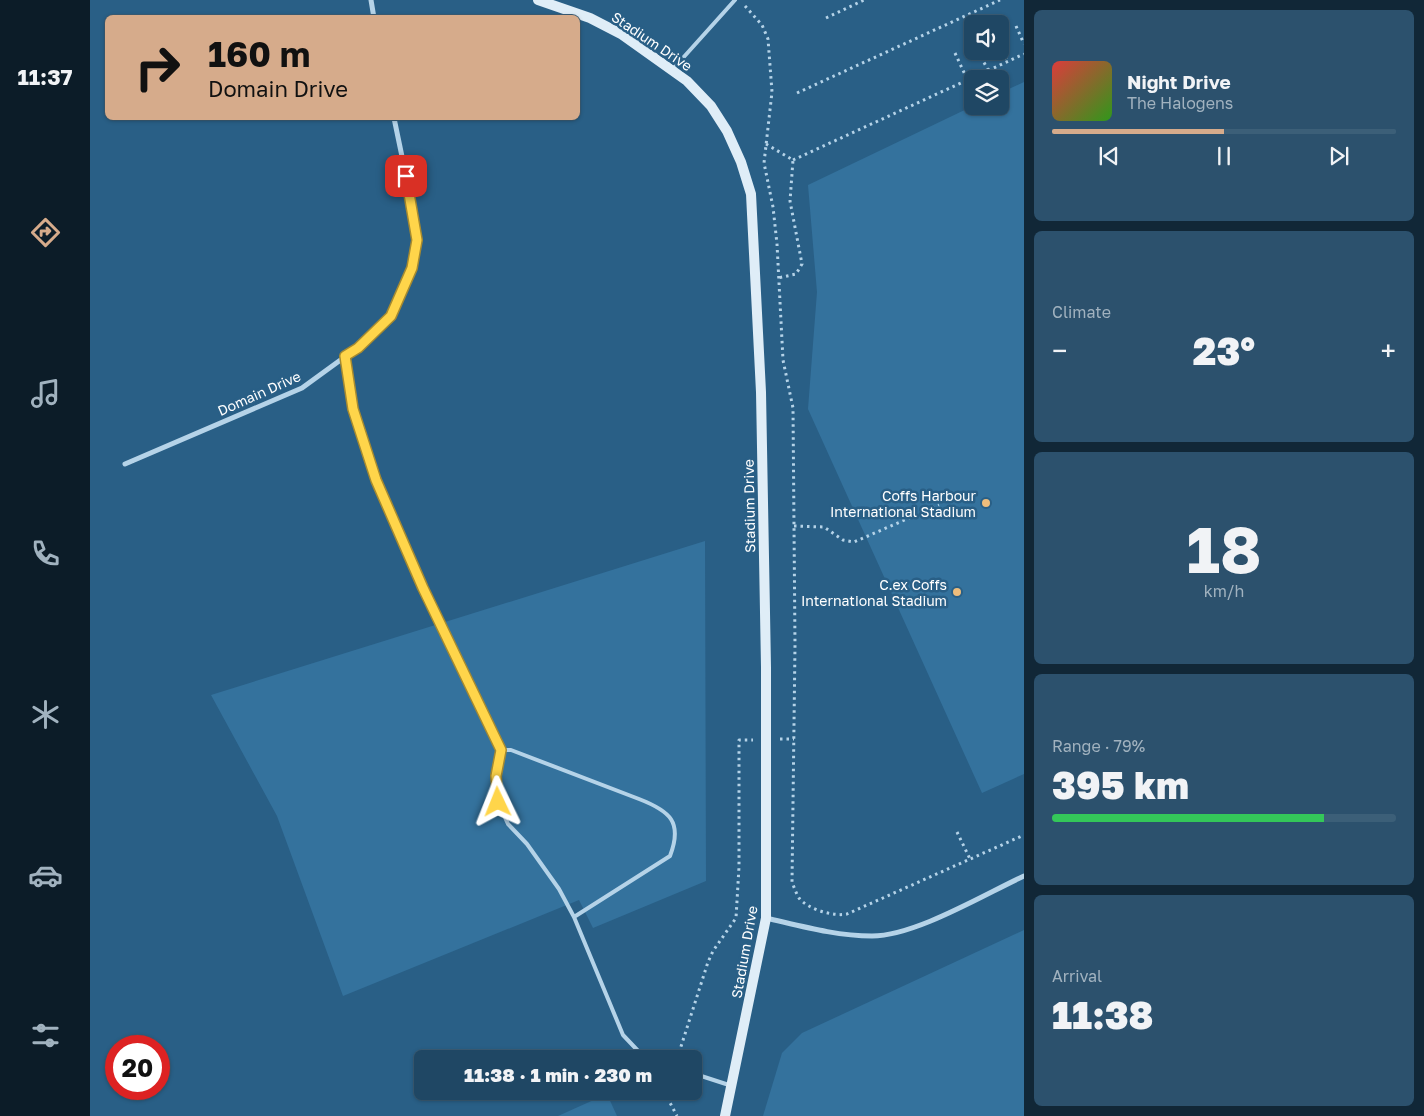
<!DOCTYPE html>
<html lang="en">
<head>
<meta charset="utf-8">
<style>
	:root { --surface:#1f4764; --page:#2c516d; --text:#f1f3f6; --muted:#a1b2bf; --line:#3c5f78; --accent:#d6ab8b }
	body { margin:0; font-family:"Golos Text",sans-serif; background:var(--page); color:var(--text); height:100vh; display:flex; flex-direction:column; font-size:19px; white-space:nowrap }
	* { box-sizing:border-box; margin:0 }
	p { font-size:16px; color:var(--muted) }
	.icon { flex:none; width:28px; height:28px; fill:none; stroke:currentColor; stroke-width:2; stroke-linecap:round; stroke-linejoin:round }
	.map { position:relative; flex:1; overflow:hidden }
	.drawer { display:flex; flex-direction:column; gap:10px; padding:10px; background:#112737; width:400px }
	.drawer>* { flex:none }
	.guide { position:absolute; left:15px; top:15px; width:475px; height:105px; border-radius:8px; box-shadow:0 1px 4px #0004,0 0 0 1px var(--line); background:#d6ab8b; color:#111; overflow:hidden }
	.tools { position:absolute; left:874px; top:15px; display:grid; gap:10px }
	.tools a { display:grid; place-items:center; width:45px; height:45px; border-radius:8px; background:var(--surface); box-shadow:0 1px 4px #0004,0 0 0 1px var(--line); font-size:25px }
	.speed { position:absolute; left:15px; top:1035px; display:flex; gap:10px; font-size:25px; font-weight:700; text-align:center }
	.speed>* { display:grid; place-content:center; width:65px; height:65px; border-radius:50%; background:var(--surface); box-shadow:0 1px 4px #0004,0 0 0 1px var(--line); line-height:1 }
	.speed .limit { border:8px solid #d22; background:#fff; color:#111 }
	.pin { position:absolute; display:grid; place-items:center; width:42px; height:42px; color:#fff; margin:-21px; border-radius:10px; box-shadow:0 2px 8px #0006 }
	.me { position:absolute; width:55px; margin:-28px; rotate:358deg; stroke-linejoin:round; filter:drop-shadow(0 0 4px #0008) }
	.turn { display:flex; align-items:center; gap:18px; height:105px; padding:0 20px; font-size:22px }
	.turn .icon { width:65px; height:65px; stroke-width:2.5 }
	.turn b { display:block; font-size:35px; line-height:42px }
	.big { font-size:38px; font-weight:800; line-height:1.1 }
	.drawer .card { flex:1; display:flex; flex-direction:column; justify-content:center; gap:8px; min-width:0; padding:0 18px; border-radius:8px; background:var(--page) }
	.drawer .dial { align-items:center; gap:0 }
	.dial b { font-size:65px; line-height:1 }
	.song { display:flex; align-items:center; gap:15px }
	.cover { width:60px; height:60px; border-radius:8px; background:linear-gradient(135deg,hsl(0 70% 55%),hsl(110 70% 35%)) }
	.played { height:5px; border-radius:2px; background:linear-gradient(90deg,var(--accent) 50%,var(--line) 50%) }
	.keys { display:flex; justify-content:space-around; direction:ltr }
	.heat { display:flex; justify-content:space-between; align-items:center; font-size:28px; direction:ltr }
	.charge { height:8px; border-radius:4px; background:linear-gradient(90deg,#34c759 79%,var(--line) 0) }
	.trip { position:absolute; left:324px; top:1050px; width:288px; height:50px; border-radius:8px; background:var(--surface); box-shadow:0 1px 4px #0004,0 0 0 1px var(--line); font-weight:800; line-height:50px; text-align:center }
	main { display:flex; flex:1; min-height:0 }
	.menu { display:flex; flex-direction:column; width:90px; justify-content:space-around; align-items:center; background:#0c1c28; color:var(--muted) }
	.menu .icon { width:35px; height:35px }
	.menu .on { color:var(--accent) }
	.menu b { font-size:22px; color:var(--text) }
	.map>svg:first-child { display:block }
	.green { fill:#34729d }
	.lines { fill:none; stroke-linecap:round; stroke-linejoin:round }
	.path { stroke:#b5d3e8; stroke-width:3; stroke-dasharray:2.5 4; stroke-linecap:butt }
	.lane { stroke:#b5d3e8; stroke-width:4 }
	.street { stroke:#b5d3e8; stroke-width:5 }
	.secondary { stroke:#dfedf7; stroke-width:10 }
	.route-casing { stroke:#a68a30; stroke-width:12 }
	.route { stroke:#ffd54a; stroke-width:9 }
	.poi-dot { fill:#eebd7c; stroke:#295f86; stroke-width:2 }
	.labels { text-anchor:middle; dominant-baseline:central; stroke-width:5; stroke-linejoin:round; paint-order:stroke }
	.street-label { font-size:14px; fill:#fff; stroke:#295f86 }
	.poi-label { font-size:14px; fill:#fff; stroke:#295f86; text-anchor:end }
</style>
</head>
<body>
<main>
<nav class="menu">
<b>11:37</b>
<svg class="icon on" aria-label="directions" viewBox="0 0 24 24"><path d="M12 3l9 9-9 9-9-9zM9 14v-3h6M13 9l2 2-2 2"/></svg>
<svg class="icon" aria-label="music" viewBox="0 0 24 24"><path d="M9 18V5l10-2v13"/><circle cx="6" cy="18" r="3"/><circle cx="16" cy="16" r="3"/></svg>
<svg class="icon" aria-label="phone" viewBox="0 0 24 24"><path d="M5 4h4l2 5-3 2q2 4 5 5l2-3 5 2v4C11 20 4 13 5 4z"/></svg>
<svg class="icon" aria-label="climate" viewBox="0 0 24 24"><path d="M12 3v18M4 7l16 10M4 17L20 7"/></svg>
<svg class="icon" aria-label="car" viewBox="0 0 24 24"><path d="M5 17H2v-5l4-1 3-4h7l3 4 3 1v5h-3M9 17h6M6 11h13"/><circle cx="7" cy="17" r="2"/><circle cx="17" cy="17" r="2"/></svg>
<svg class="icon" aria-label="filters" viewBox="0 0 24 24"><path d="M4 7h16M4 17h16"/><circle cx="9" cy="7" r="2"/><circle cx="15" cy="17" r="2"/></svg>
</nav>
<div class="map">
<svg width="934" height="1116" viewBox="0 0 934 1116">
	<rect width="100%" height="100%" fill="#295f86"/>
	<g class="green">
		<path d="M934 82V774L892 793 718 409 727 292 718 185 883 106H910V93Z"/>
		<path d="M615 541 616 881 503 928 489 900 253 996 187 816 121 695Z"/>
		<path d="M934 930V1116H673L692 1053 712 1033Z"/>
		<path d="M517 1094 527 1116H468Z"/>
	</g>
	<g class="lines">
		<g class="path">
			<path d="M655 6 672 25 678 39 682 92 674 163 683 207 687 244 693 360 703 408 705 645 702 882C704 887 706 893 709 898 717 909 744 917 757 914L934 835"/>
			<path d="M736 18 774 0"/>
			<path d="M926 26 934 44"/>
			<path d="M910 45 917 61"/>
			<path d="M888 51 898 70"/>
			<path d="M865 53 877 79"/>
			<path d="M707 93 910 0"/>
			<path d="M676 144 703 160 700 201 712 264 706 274 688 278"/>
			<path d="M703 160 934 54"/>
			<path d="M704 526 734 527 753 540 764 542 849 505"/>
			<path d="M690 739H704"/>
			<path d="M867 832 880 859"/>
			<path d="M587 1059 618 962 623 951 646 918 649 867V740H663"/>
			<path d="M577 1091V1097L587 1116"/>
		</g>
		<g class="lane">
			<path d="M583 69 645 0"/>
			<path d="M255 356 263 409 286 481 333 588 411 750"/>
			<path d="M484 917 580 856C593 822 580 811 549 799L421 750H411L406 776 408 802 418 824 437 844 469 889 484 917 533 1035 551 1054 561 1059"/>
			<path d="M602 1073 639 1085"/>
		</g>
		<g class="street">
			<path d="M281 0 284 18"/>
			<path d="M35 464 212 388 267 348 301 316 322 268 327 239 320 195 304 118"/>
			<path d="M676 918C711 926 746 936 782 936 825 936 893 895 934 876"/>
		</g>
		<path class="secondary" d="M448 0 500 18 531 34 597 81 621 106 637 131 651 162 661 194 671 392 676 667V918L635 1116"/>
	</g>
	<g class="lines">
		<defs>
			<path id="route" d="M316 176 327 240 322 268 301 316 268 348 255 356 263 409 286 480 333 588 411 750 406 776 408 802"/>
		</defs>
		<use href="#route" class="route-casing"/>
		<use href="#route" class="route"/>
	</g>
	<g class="poi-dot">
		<circle cx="896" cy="503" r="5"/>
		<circle cx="867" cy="592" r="5"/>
	</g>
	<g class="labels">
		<g class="street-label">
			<text transform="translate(562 41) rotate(34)">Stadium Drive</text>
			<text transform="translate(169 393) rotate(-24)">Domain Drive</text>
			<text transform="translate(659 506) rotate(-91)">Stadium Drive</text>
			<text transform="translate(654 952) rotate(-80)">Stadium Drive</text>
		</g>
		<g class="poi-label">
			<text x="886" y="495">Coffs Harbour<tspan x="886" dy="16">International Stadium</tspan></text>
			<text x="857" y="584">C.ex Coffs<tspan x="857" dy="16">International Stadium</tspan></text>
		</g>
	</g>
</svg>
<div class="tools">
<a><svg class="icon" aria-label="sound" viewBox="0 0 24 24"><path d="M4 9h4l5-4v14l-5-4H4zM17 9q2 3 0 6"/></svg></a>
<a><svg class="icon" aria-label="layers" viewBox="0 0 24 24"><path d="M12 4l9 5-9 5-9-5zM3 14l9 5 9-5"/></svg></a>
</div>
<div class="speed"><div class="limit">20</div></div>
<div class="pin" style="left:316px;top:176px;background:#d93025"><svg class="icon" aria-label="arrive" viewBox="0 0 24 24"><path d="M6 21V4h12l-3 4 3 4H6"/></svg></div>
<svg class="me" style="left:408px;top:802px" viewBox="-20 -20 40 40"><path d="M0-17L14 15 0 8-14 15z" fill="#ffd54a" stroke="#fff" stroke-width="4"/></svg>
<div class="trip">11:38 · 1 min · 230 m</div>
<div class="guide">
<div class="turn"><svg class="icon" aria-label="right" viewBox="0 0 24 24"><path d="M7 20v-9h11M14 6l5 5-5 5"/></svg><div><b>160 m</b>Domain Drive</div></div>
</div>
</div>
<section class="drawer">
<div class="card">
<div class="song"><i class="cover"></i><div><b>Night Drive</b><p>The Halogens</p></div></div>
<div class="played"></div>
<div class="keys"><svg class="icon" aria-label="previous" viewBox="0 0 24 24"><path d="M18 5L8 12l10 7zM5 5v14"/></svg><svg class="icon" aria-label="pause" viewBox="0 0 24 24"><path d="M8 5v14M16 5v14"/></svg><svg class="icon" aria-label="next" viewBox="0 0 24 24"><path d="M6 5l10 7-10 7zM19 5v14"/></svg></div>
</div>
<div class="card"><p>Climate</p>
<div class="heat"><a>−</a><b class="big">23°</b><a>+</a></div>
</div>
<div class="card dial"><b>18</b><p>km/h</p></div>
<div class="card"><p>Range · 79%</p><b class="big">395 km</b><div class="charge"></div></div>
<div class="card"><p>Arrival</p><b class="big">11:38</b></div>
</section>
</main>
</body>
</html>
